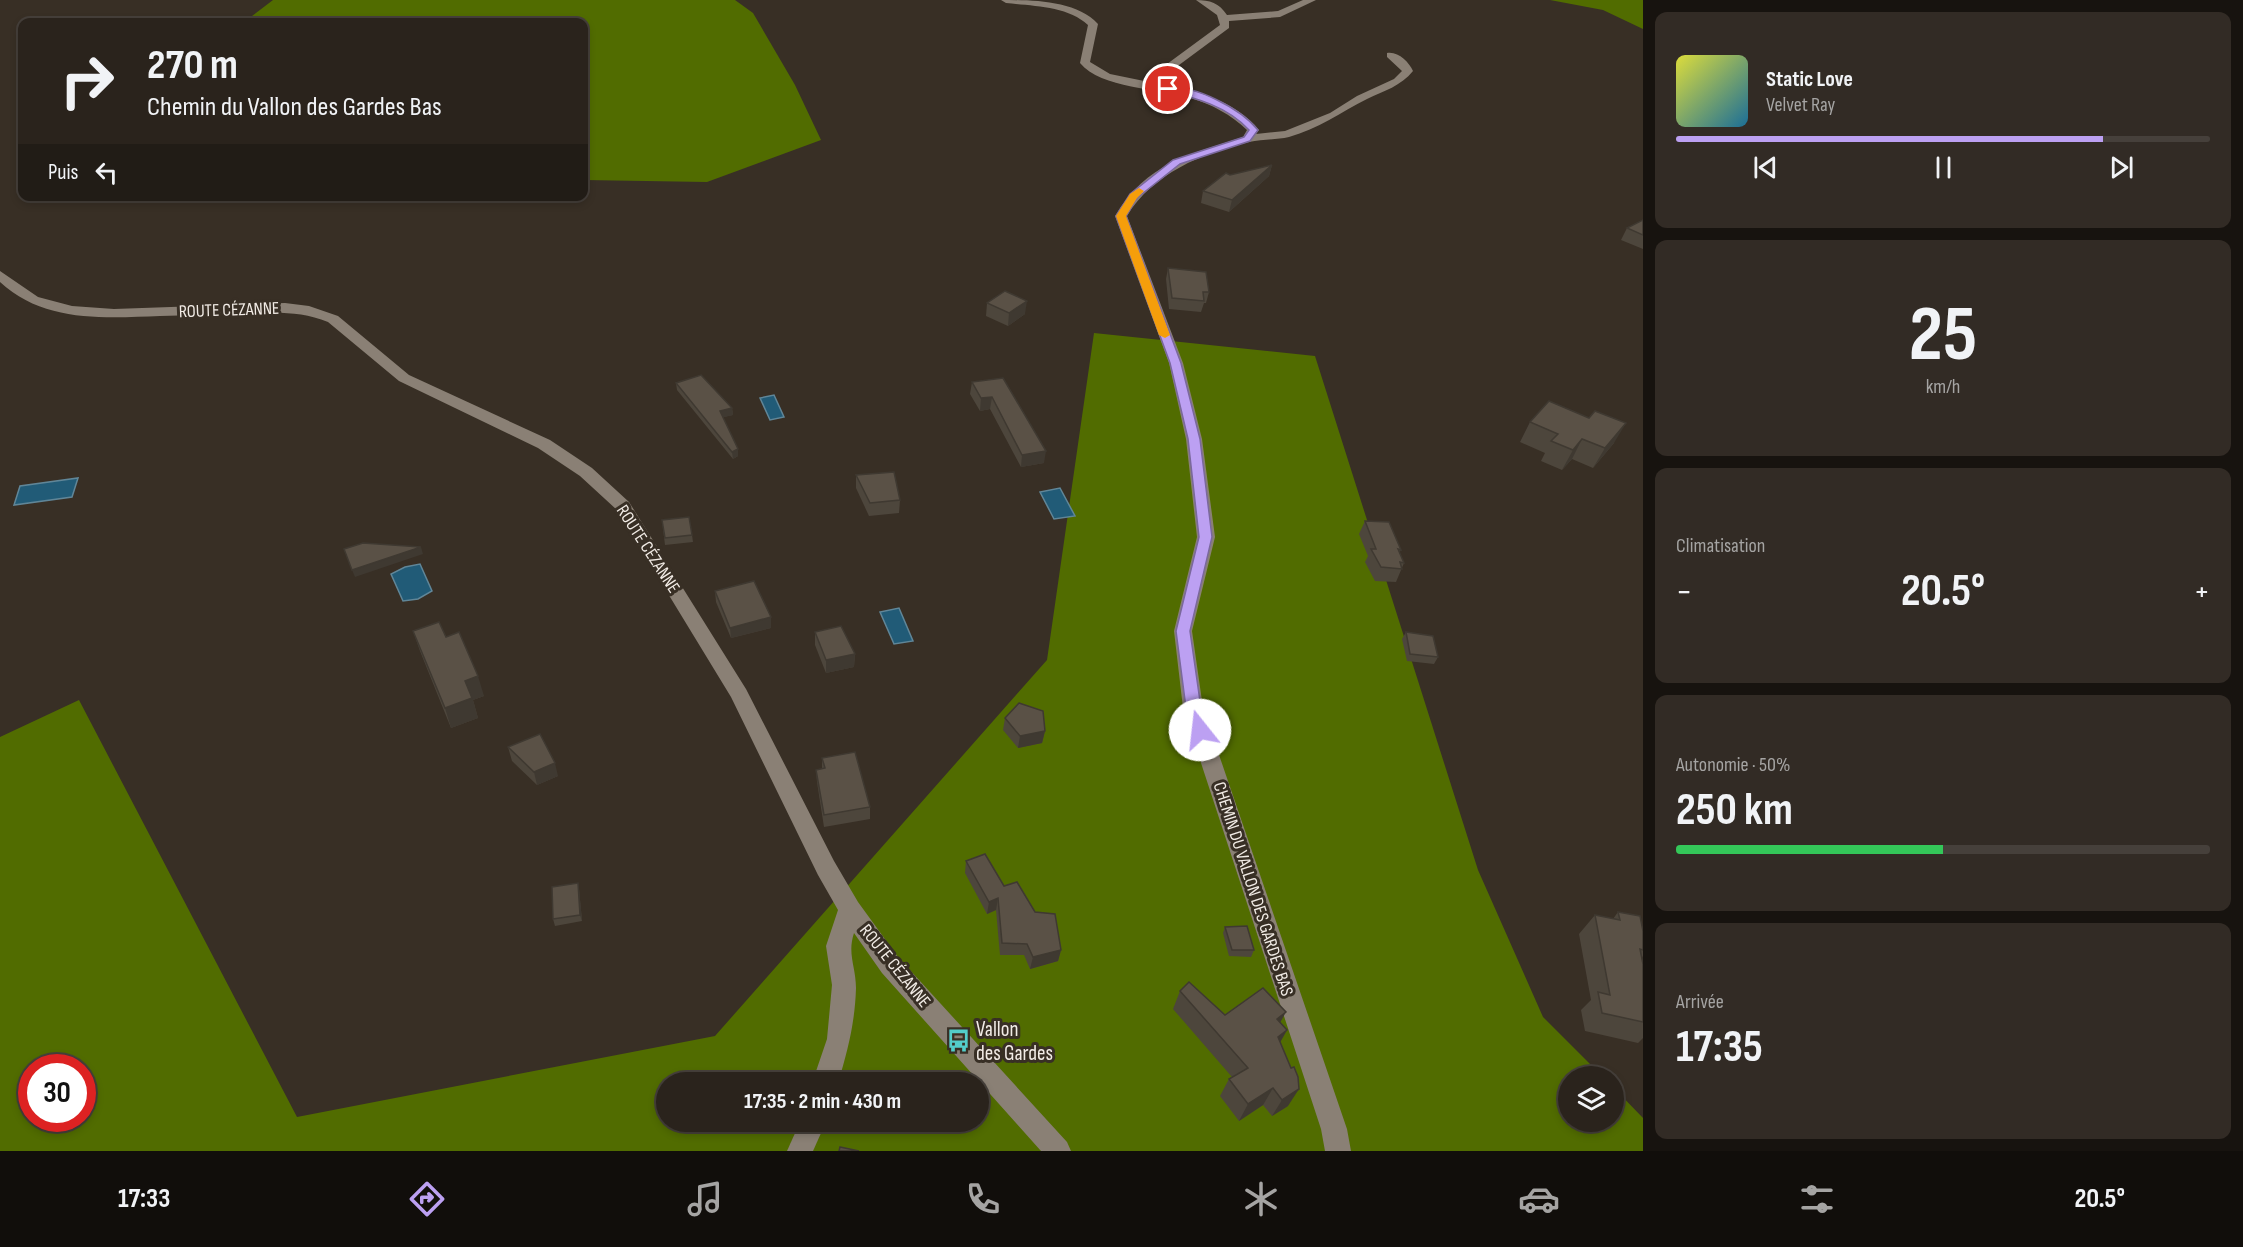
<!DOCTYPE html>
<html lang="fr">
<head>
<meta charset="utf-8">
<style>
	:root { --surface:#2a231c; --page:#322b25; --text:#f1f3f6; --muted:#a5a4a3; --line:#46403b; --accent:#bca0f2 }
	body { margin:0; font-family:"Sofia Sans Condensed",sans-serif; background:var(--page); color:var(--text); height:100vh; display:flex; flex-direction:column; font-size:22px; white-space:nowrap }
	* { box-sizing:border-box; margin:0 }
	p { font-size:20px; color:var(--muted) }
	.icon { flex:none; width:33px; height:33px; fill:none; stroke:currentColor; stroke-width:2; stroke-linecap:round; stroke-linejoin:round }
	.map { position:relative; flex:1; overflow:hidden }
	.panel { display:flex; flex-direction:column; gap:12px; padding:12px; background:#17130f; width:600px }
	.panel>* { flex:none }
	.hud { position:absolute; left:18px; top:18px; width:570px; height:183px; border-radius:12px; box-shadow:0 3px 9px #0003,0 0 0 2px var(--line); background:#2a231c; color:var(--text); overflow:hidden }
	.tools { position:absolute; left:1558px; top:1066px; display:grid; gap:12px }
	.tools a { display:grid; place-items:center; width:66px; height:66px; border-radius:50%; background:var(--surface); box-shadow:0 3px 9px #0003,0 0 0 2px var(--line); font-size:30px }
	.speed { position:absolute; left:18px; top:1054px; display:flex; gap:12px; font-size:30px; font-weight:700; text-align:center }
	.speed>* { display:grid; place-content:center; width:78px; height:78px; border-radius:50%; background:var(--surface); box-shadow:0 3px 9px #0003,0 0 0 2px var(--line); line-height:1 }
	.speed .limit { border:9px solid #d22; background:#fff; color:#111 }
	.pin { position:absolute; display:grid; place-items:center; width:51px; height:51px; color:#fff; margin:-26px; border:3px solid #fff; border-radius:50%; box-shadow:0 2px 6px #0007 }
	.me { position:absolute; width:66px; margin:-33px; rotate:344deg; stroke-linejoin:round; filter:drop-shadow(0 0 4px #0008) }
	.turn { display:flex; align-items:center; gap:21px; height:126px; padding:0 30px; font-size:27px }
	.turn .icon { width:78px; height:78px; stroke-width:2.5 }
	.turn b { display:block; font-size:42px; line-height:51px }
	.then { display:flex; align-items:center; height:57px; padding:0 30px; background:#0003; gap:12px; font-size:22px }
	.big { font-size:45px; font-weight:700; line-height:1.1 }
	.panel .tile { flex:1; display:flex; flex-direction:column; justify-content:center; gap:9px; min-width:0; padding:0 21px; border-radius:12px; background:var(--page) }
	.panel .dial { align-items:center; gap:0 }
	.dial b { font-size:78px; line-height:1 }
	.song { display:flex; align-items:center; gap:18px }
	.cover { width:72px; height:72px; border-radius:9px; background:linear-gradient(135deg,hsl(60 70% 55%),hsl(200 70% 35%)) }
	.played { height:6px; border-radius:3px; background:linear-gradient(90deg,var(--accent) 80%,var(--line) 80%) }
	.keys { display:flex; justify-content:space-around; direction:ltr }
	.heat { display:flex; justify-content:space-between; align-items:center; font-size:33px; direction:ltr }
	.charge { height:9px; border-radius:4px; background:linear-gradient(90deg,#34c759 50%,var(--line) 0) }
	.trip { position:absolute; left:656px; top:1072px; width:333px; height:60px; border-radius:30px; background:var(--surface); box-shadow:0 3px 9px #0003,0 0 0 2px var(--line); font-weight:700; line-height:60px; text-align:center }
	.tab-bar { display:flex; height:96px; justify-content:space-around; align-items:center; background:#110e0b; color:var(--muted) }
	.tab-bar .icon { width:42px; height:42px }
	.tab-bar .on { color:var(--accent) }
	.tab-bar b { font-size:27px; color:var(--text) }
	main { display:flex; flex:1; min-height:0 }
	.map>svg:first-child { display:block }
	.forest { fill:#516c00; fill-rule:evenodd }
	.water { fill:#215b77; stroke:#608698; stroke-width:1.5 }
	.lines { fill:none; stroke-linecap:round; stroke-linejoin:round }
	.minor { fill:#8a8075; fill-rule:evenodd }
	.wall { fill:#4d463c }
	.shaded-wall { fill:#3f3931 }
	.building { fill:#5a5146; stroke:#3f3931; stroke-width:1.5 }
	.route { fill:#bca0f2; stroke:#7a689d; stroke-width:1.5 }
	.slow { fill:#f59e0b }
	.labels { text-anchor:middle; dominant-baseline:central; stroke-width:6; stroke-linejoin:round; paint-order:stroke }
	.street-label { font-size:18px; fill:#f2ece6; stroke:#382f25 }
	.near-poi-label { font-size:21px; fill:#f2ece6; stroke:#382f25; text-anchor:start }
</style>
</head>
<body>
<main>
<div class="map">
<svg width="1643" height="1151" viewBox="0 0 1643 1151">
	<rect width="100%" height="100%" fill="#382f25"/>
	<g class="forest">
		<path d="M273 0H735L753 13 795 85 821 140 707 182 584 180V22H244Z"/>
		<path d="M1550 0H1643V29L1603 10Z"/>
		<path d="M1094 333 1315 356 1478 870 1543 1017 1603 1077H1569V1122H1614V1088L1643 1118V1151H0V737L79 700 297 1117 715 1036 1047 660ZM32 1068H82V1119H32ZM666 1083H978V1122H666Z"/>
	</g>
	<g class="water">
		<path d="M774 395 784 417 770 420 760 398Z"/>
		<path d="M78 478 72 497 14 505 20 486Z"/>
		<path d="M1060 488 1075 516 1054 519 1040 492Z"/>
		<path d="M420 564 432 591 418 599 403 601 391 574 405 567Z"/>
		<path d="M899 608 913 641 894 644 880 612Z"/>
	</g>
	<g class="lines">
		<g class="minor">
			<path d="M1001 0C1031 0 1076 0 1098 24L1090 62 1110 74 1149 82 1167 64 1220 25 1217 15 1196 0C1210 0 1219 3 1227 15L1278 11 1303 0H1316L1280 17 1229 21V28L1175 68 1159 84C1195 91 1235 100 1259 130L1256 134 1285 131 1330 113 1357 96 1394 79 1402 71 1387 57V53C1398 51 1409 62 1413 71 1401 86 1384 91 1367 99 1341 112 1318 129 1289 137 1276 140 1262 139 1249 142 1202 153 1152 174 1127 216L1183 363 1202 439 1215 537 1192 631 1203 708 1347 1129 1351 1151H1325L1321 1129 1183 708 1174 631 1197 537 1186 439 1169 363 1115 216C1147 163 1188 155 1243 137L1247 130C1231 115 1212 104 1190 98 1159 88 1101 89 1080 63L1088 25C1068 6 1032 6 1006 3Z"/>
			<path d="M0 271 38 297 72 306 114 309 285 303 309 306 338 316 409 375 550 440 592 468 629 502 746 689 834 861 858 902 898 957 1067 1142 1071 1151H1041L882 973 854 933C847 954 856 967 856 988 855 1022 848 1050 838 1083H812L827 1039 832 985 826 946 838 910 818 875 731 697 617 510 580 476 538 448 399 381 328 322C297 309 266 313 234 314 209 315 185 315 160 316 105 318 44 323 0 282Z"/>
			<path d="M800 1122H826L813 1151H787Z"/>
		</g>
	</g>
	<g class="wall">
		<path d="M1272 165 1269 176 1229 212 1201 203 1203 191 1230 175Z"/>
		<path d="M1643 220V249L1621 240 1627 228Z"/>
		<path d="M1168 268 1209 292 1206 303H1204L1201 312 1169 309 1166 279Z"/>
		<path d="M987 303 1025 314 1008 326 986 316Z"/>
		<path d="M1003 378 1044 463 1021 467 990 409 980 411 970 394 972 382Z"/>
		<path d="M676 383 732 408 733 415 723 417 738 456 733 459 677 390Z"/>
		<path d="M1530 422 1614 443 1593 468 1572 459 1562 470 1541 461 1545 453 1520 442Z"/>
		<path d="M856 475 900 500 899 513 869 516 856 488Z"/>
		<path d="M662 520 692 535 693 542 665 545Z"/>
		<path d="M1365 521 1401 550 1399 553 1404 563 1396 582 1375 581 1365 562 1368 556 1359 534Z"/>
		<path d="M715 591 771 617V628L731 638 716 602Z"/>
		<path d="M413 631 446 637 484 696 473 700 478 718 451 728 420 651Z"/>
		<path d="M815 632 855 654 854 667 826 673 815 645Z"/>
		<path d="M1406 632 1438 657 1434 664 1407 661 1402 639Z"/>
		<path d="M1005 718 1045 731 1042 743 1018 748 1003 730Z"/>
		<path d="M508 747 558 776 537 785 512 761Z"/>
		<path d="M822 758 870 807V819L824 827 817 782 816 770 822 769Z"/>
		<path d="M966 861 1004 886 1035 912 1061 950 1058 961 1030 969 1024 955H1000L996 910 987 914 965 873Z"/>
		<path d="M578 883 579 889 582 921 555 926 553 919Z"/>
		<path d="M1618 912 1643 931V956L1642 958 1643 964V1038L1638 1043 1585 1031 1581 1010 1591 1000 1579 934 1595 915 1613 919Z"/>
		<path d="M1225 927 1254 950 1251 957 1229 956 1223 933Z"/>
		<path d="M1180 991 1225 1015 1280 1023 1287 1030 1280 1042 1288 1106 1272 1116 1263 1105 1239 1121 1220 1096 1229 1079 1232 1077 1173 1009Z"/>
	</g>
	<g class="shaded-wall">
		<path d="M1272 165 1269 176 1229 212 1232 200Z"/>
		<path d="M1027 301 1025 314 1008 326 1009 313Z"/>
		<path d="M992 397 990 409 980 411 981 398Z"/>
		<path d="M732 408 733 415 721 418 720 411Z"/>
		<path d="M1626 423 1614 443 1593 468 1605 448Z"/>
		<path d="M1582 439 1572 459 1562 470 1573 450Z"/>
		<path d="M738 449V456L733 459 732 452Z"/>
		<path d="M1046 451 1044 463 1021 467 1022 455Z"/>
		<path d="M421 547 423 554 355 577 352 570Z"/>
		<path d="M771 617V628L731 638 730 628Z"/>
		<path d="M855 654 854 667 826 673V660Z"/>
		<path d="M478 676 484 696 473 700 478 718 451 728 445 708 465 681Z"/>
		<path d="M1045 731 1042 743 1018 748 1020 736Z"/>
		<path d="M555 763 558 776 537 785 534 772Z"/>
		<path d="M578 883 579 889 582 921 580 915Z"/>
		<path d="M998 898 996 910 987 914 989 902Z"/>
		<path d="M1061 950 1058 961 1030 969 1033 957Z"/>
		<path d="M1286 1012 1276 1030 1277 1019Z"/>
		<path d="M1287 1030 1277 1048 1278 1037Z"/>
		<path d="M1273 1088 1263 1105 1239 1121 1248 1104Z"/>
		<path d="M1299 1089 1288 1106 1272 1116 1282 1100Z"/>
	</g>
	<g class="building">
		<path d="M1272 165 1232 200 1203 191 1226 173 1230 175Z"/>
		<path d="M1643 220V235L1627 228Z"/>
		<path d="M1168 268 1206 272 1209 292H1203L1204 301 1172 298Z"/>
		<path d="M1005 291 1027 301 1009 313 987 303Z"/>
		<path d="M701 375 732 408 720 411 738 449 732 452 676 383Z"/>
		<path d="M1003 378 1046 451 1022 455 992 397 981 398 972 382Z"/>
		<path d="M1549 401 1589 418 1595 411 1626 423 1605 448 1582 439 1573 450 1551 441 1558 434 1530 422Z"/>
		<path d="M894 472 900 500 870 503 856 475Z"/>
		<path d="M689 517 692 535 665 538 662 520Z"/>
		<path d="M1365 521 1389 522 1401 550 1398 549 1404 563 1400 562 1402 569 1381 567 1371 549H1376Z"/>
		<path d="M363 543 421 547 352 570 344 549Z"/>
		<path d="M754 581 771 617 730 628 715 591Z"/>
		<path d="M439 622 446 637 459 632 478 676 465 681 472 698 445 708 413 631Z"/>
		<path d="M841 626 855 654 826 660 815 632Z"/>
		<path d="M1406 632 1433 636 1438 657 1410 654Z"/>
		<path d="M1019 703 1043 711 1045 731 1020 736 1005 718Z"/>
		<path d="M540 734 555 763 534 772 508 747Z"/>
		<path d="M855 752 870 807 824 815 816 770 825 768 822 758Z"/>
		<path d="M985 854 1004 886 1017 882 1035 912 1055 914 1061 950 1033 957 1027 944 1002 943 998 898 989 902 966 861Z"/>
		<path d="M578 883 580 915 553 919 552 887Z"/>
		<path d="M1618 912 1640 916 1643 931V950L1640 949 1643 964V1022L1602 1013 1598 992 1610 995 1595 915 1620 920Z"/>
		<path d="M1247 926 1254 950H1232L1225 927Z"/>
		<path d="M1189 982 1225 1015 1263 988 1286 1012 1277 1019 1287 1030 1278 1037 1291 1068 1294 1067 1298 1077 1299 1089 1282 1100 1273 1088 1248 1104 1229 1079 1248 1068 1180 991Z"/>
		<path d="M840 1147 859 1151H839Z"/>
	</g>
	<path class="route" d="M1166 87C1195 85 1240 108 1258 130L1250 141 1180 164 1137 198 1126 216 1181 363 1200 439 1212 537 1190 631 1201 708 1208 730 1206 734H1195L1186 708 1176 631 1199 537 1188 439 1170 363 1116 216 1130 194 1173 160 1244 137 1249 130C1227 106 1196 98 1166 91Z"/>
	<path class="slow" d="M1139 188 1144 191 1137 198 1126 216 1170 335 1165 338 1159 335 1116 216 1130 194Z"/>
	<defs>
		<symbol id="bus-bare" viewBox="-9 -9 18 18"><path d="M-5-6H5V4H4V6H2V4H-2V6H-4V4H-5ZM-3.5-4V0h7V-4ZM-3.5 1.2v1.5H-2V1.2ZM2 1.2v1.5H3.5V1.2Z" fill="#53cdca" stroke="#382f25" stroke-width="2.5" paint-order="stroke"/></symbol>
	</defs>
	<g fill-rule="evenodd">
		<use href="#bus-bare" x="942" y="1024" width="33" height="33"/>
	</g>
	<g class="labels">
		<g class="street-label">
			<text transform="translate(229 310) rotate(-2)">ROUTE CÉZANNE</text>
			<text transform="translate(648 549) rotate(57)">ROUTE CÉZANNE</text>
			<text transform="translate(1253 889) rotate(72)">CHEMIN DU VALLON DES GARDES BAS</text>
			<text transform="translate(895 966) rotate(51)">ROUTE CÉZANNE</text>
		</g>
		<g class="near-poi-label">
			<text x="976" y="1029">Vallon<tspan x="976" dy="24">des Gardes</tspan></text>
		</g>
	</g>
</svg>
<div class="tools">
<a><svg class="icon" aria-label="layers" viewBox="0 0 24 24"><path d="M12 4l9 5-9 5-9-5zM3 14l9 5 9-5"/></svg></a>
</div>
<div class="speed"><div class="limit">30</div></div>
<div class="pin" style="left:1168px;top:89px;background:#d93025"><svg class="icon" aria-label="arrive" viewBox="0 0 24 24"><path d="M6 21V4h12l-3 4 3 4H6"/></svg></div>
<svg class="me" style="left:1200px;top:730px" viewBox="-20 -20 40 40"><circle r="19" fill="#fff"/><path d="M0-13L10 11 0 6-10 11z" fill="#bca0f2"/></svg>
<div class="trip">17:35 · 2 min · 430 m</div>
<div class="hud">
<div class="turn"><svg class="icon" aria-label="right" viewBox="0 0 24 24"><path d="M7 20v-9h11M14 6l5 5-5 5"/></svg><div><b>270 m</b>Chemin du Vallon des Gardes Bas</div></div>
<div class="then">Puis<svg class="icon" aria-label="left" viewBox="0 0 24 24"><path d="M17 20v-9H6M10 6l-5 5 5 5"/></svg></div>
</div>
</div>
<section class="panel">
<div class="tile">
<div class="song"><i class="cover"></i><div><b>Static Love</b><p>Velvet Ray</p></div></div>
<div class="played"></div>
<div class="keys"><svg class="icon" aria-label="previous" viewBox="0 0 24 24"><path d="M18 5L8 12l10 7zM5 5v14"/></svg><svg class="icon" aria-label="pause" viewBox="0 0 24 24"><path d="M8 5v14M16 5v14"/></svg><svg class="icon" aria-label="next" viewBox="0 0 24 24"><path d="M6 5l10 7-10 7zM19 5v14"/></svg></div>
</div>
<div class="tile dial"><b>25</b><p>km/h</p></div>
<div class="tile"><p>Climatisation</p>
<div class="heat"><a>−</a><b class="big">20.5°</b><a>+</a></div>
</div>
<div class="tile"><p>Autonomie · 50%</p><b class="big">250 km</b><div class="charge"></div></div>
<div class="tile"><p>Arrivée</p><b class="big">17:35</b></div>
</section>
</main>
<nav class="tab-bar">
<b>17:33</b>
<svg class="icon on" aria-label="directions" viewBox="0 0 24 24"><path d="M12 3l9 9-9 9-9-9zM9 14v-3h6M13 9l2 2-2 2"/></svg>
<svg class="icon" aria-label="music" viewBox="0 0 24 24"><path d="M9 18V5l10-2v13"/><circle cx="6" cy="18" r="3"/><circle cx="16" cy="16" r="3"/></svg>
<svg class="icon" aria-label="phone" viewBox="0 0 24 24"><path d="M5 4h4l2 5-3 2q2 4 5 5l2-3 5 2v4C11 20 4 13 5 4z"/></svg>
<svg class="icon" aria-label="climate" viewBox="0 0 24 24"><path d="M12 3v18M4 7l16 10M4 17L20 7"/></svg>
<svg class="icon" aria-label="car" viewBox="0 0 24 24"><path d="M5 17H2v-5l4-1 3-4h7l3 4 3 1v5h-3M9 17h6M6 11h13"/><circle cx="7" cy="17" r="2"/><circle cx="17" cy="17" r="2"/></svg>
<svg class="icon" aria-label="filters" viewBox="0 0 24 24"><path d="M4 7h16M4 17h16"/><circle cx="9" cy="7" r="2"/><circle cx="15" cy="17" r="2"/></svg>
<b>20.5°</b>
</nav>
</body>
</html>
